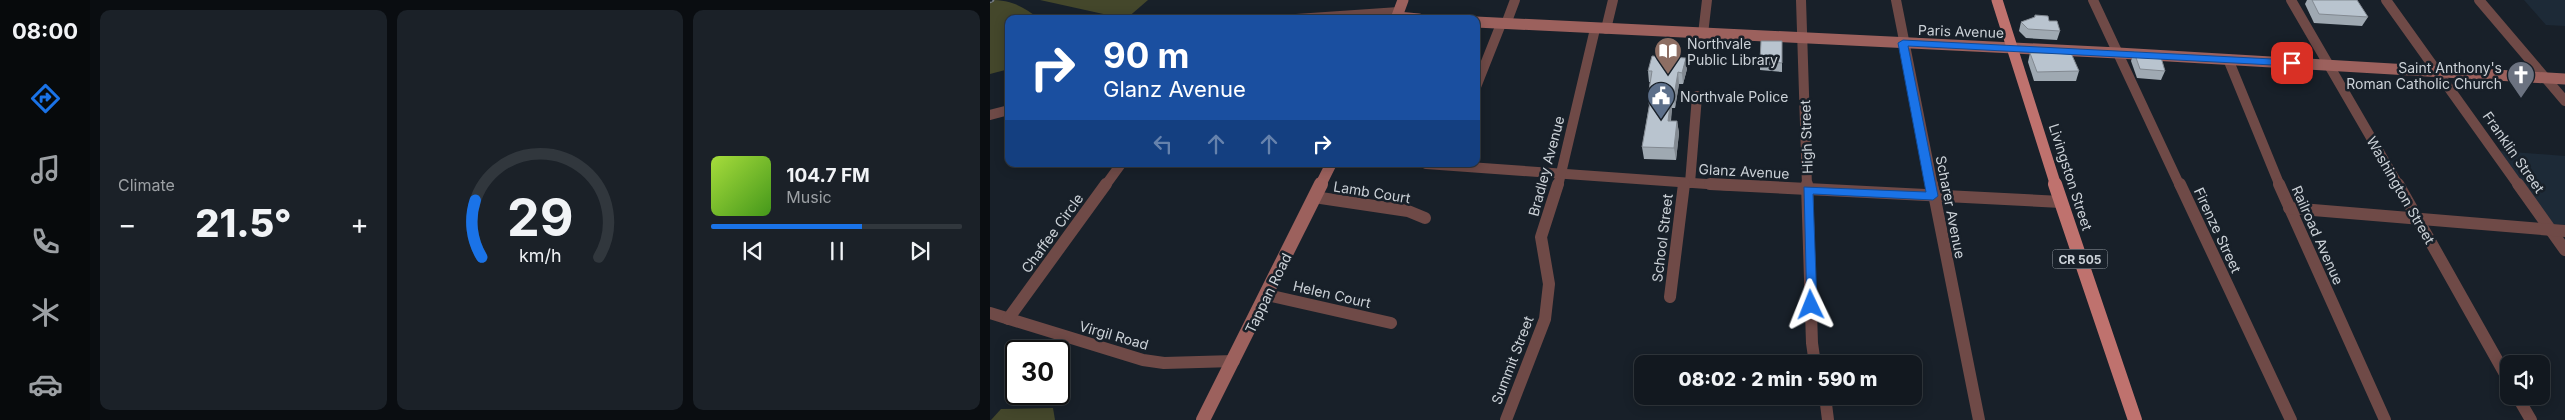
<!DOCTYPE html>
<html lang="en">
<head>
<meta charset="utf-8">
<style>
	:root { --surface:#12181f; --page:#1b2128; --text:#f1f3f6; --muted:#9ca0a4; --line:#31373d; --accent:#1a73e8 }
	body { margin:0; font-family:Inter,sans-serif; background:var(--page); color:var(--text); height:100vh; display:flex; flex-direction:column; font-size:19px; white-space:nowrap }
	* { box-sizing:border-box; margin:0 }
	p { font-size:16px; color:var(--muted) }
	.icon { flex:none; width:28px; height:28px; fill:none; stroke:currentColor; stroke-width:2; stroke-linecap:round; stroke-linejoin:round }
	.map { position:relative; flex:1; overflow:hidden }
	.details { display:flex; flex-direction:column; gap:10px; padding:10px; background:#0a0d11; width:900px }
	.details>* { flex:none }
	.top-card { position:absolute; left:15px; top:15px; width:475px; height:152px; border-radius:10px; box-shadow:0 2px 12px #0003,0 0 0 1px var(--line); background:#1a4fa0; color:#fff; overflow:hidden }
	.controls { position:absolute; left:1510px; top:355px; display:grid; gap:10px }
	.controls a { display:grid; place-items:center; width:50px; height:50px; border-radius:10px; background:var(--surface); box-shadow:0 2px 12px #0003,0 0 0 1px var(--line); font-size:25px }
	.speed { position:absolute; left:15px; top:340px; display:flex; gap:10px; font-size:25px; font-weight:700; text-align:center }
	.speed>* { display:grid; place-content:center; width:65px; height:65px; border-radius:50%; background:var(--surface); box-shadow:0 2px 12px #0003,0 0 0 1px var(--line); line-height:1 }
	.speed .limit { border:2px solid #111; border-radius:8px; background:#fff; color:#111 }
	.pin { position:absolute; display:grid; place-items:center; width:42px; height:42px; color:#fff; margin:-21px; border-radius:10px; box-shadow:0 2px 8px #0006 }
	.me { position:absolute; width:55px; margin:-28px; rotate:358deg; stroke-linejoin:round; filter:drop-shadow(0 0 4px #0008) }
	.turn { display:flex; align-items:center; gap:18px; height:105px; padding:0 15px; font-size:22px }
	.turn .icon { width:65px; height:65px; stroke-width:2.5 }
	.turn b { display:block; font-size:35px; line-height:42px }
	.lanes { display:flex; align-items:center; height:48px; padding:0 15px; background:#0003; justify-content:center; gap:25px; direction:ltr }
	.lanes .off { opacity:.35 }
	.big { font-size:38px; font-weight:800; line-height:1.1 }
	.details .tile { flex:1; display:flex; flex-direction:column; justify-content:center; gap:8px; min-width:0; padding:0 18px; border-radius:10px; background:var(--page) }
	.details .dial { align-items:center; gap:0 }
	.dial svg { height:130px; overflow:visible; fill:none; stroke:var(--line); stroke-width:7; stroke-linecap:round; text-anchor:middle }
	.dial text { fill:var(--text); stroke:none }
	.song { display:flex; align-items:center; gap:15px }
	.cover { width:60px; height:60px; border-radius:8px; background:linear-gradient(135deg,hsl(80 70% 55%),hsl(100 70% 35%)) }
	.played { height:5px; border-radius:2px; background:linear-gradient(90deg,var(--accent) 60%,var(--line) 60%) }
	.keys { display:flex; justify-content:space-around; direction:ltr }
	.heat { display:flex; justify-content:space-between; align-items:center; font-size:28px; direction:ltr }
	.details .tiles { flex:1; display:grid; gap:10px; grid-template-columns:repeat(3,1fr) }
	.trip { position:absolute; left:644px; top:355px; width:288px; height:50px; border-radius:10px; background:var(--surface); box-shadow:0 2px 12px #0003,0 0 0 1px var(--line); font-weight:800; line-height:50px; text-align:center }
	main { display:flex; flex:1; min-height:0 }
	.dock { display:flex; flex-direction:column; width:90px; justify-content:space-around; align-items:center; background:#070a0c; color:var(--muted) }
	.dock .icon { width:35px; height:35px }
	.dock .active { color:var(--accent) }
	.dock b { font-size:22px; color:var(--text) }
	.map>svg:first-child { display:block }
	.built { fill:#1d2a37 }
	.green { fill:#44472b }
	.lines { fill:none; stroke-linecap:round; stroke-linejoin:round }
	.street-far1 { stroke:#6f4a47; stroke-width:10 }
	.street { stroke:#6f4a47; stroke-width:12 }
	.secondary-far1 { stroke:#9c615d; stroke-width:11 }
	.secondary { stroke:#9c615d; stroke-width:14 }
	.primary-far1 { stroke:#bf726e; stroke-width:11 }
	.primary { stroke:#bf726e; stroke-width:14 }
	.rail-casing { stroke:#767d85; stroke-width:4.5 }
	.rail { stroke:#182029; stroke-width:2.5; stroke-dasharray:8; stroke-linecap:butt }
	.wall { fill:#9fa9b2 }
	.shaded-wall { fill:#828991 }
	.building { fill:#b9c4cf; stroke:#828991 }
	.route { fill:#1a73e8; stroke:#114b97 }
	.labels { text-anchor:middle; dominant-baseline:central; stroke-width:5; stroke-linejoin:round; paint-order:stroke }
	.shield { fill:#182029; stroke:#969da4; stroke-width:1 }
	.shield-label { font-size:12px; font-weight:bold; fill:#ccd2d8 }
	.street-label { font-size:14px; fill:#ccd2d8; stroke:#182029 }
	.poi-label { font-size:14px; fill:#ccd2d8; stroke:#182029; text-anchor:start }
</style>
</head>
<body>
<main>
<nav class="dock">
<b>08:00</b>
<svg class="icon active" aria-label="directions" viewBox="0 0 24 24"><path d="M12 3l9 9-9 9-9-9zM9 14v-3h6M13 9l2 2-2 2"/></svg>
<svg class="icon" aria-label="music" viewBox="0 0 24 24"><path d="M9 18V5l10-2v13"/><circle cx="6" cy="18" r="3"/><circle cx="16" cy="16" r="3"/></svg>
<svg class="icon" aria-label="phone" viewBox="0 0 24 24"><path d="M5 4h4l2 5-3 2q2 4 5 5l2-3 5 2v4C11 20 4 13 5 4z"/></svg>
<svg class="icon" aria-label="climate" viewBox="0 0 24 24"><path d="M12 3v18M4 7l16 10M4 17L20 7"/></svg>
<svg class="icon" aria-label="car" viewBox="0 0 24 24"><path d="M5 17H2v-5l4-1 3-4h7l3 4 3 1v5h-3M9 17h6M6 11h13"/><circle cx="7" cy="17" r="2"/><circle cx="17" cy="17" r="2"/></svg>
</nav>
<section class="details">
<div class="tiles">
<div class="tile"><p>Climate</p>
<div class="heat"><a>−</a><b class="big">21.5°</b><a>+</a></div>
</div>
<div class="tile dial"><svg viewBox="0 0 100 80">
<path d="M14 69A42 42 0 1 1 86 69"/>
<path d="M14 69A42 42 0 0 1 10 34" stroke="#1a73e8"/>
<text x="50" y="56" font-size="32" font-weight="700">29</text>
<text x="50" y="72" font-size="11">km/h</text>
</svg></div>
<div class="tile">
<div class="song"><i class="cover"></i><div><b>104.7 FM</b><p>Music</p></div></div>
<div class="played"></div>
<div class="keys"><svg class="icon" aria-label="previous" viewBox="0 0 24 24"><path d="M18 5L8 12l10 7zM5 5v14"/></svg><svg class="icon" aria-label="pause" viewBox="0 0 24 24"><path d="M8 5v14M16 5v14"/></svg><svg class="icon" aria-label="next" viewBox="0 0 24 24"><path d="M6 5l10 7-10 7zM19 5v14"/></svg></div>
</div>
</div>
</section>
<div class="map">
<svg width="1575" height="420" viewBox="0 0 1575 420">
	<rect width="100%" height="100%" fill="#182029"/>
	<g class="built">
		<path d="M1534 0H1575V26L1556 25Z"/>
		<path d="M1509 151 1575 156V225L1561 224Z"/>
	</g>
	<g class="green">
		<path d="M0 0C22 0 32 6 50 19H19V69L0 74Z"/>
		<path d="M50 0H158L136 19Z"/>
		<path d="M63 408 65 420H1L11 409Z"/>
	</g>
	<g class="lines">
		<g class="street-far1">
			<path d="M811 0 817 186"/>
			<path d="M906 0 943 186"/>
			<path d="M1103 0 1190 186"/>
			<path d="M1301 0 1409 186"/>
			<path d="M1396 0 1529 186"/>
			<path d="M1489 0 1575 101"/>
			<path d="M306 19 409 12"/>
			<path d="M516 24 525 0"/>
			<path d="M616 29 623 0"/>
			<path d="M713 34 717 0"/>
			<path d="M1238 59 1290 186"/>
			<path d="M486 87 511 24"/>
			<path d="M0 115 19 110"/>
			<path d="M436 164 745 186"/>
			<path d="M700 183 707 96"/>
			<path d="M115 186 131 164"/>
			<path d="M568 186 605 29"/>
			<path d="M694 186V183"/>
		</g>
		<g class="street">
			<path d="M720 184 1071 202"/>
			<path d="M817 184 822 343 825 364"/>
			<path d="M942 184 989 420"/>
			<path d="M1190 184 1301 420"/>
			<path d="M1289 184 1395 420"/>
			<path d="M1408 184 1519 381"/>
			<path d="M1528 184 1575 250"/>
			<path d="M324 197 418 211 435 218"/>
			<path d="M1299 208 1575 231"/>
			<path d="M277 295 401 323"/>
			<path d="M680 297 694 184"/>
			<path d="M0 313 153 360 174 363 244 361"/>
			<path d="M18 319 116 184"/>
			<path d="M835 396 838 420"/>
			<path d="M1527 396 1541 420"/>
			<path d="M516 420 555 319 559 284 551 237 568 184"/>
		</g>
		<g class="secondary-far1">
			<path d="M407 17 429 19"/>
			<path d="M406 19 413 0"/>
			<path d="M486 22 1128 53 1575 79"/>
			<path d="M330 186 341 164"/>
		</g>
		<path class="secondary" d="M213 420 331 184"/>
		<path class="primary-far1" d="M1007 0 1066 186"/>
		<path class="primary" d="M1065 184 1145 420"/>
		<defs>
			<path id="rail" d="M0 1 2 0"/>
		</defs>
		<use href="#rail" class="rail-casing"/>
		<use href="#rail" class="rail"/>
	</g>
	<g class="wall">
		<path d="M1317 0H1322L1378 17 1372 26 1324 23 1315 4Z"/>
		<path d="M1045 15 1059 21 1070 31 1067 40 1036 38 1029 31 1031 22 1044 18Z"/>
		<path d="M1144 52 1175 71 1171 80 1147 78 1141 61Z"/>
		<path d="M1040 53 1089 71 1086 81H1044L1038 62Z"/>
		<path d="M770 61 792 63V72L770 70Z"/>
		<path d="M697 69 693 84H689L685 108H682L681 121H687L689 133 686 160 654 159 652 147 659 106 658 97 660 82H659L658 71Z"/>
	</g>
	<g class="shaded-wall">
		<path d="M696 58 697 69 693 84 692 73Z"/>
		<path d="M688 72 689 84 685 108 684 96Z"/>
		<path d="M681 97 682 108 679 133 678 121Z"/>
		<path d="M687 121 689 133 686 160 684 148Z"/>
	</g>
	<g class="building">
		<path d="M1322 0H1367L1378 17 1329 14Z"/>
		<path d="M1045 15 1058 16 1059 21H1067L1070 31 1038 29 1031 22 1045 17Z"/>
		<path d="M771 41H792V63L770 61Z"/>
		<path d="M1144 52 1170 54 1175 71 1150 69Z"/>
		<path d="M1040 53H1081L1089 71 1047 72Z"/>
		<path d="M662 56 696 58 692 73 688 72 684 96 681 97 678 121H687L684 148 652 147 661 97H658L662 71H658Z"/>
	</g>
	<path class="route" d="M913 40 1302 60 1307 63 1302 66 918 46 948 196 943 200 823 194 827 305 821 310 817 308 814 187 936 192 908 43Z"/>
	<defs>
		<symbol id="library-pin" viewBox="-11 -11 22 30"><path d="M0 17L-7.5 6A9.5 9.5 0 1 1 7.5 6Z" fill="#8d6e63" stroke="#182029"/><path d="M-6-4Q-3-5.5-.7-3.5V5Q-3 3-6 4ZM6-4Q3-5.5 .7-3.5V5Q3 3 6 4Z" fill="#fff"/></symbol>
		<symbol id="church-pin" viewBox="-11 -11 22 30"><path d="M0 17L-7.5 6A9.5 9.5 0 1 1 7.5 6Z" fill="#6b7280" stroke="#182029"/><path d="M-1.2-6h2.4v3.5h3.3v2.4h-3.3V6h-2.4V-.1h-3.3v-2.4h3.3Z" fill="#fff"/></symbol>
		<symbol id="civic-pin" viewBox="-11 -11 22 30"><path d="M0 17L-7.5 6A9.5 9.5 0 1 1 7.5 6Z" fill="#5c6f8a" stroke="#182029"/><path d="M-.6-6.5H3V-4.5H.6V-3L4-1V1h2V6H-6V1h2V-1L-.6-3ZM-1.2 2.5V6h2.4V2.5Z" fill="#fff"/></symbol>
	</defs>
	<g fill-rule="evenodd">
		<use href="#library-pin" x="662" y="35" width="32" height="43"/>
		<use href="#church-pin" x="1515" y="59" width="32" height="43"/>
		<use href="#civic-pin" x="655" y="80" width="32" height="43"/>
	</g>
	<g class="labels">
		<rect class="shield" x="1062.5" y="249.5" width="55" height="19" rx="4"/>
		<g class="shield-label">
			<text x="1090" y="259">CR 505</text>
		</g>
		<g class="street-label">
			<text transform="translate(971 31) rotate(2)">Paris Avenue</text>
			<text transform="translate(816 137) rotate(-92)">High Street</text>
			<text transform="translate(1524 152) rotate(55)">Franklin Street</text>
			<text transform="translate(556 166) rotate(-75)">Bradley Avenue</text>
			<text transform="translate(754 171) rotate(3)">Glanz Avenue</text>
			<text transform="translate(1081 177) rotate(72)">Livingston Street</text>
			<text transform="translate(1411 190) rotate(60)">Washington Street</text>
			<text transform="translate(382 192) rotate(9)">Lamb Court</text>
			<text transform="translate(961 207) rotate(79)">Scharer Avenue</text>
			<text transform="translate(1228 230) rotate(65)">Firenze Street</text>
			<text transform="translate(62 233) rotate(-54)">Chaffee Circle</text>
			<text transform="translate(1328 235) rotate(66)">Railroad Avenue</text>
			<text transform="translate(672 238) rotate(-83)">School Street</text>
			<text transform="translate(278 293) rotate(-64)">Tappan Road</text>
			<text transform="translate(342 294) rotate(13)">Helen Court</text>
			<text transform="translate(124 335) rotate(16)">Virgil Road</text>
			<text transform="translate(522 360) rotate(-69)">Summit Street</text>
		</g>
		<g class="poi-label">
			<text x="697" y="43">Northvale<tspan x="697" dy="16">Public Library</tspan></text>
			<text x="1512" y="67" text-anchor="end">Saint Anthony's<tspan x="1512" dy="16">Roman Catholic Church</tspan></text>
			<text x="690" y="96">Northvale Police</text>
		</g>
	</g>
</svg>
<div class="controls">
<a><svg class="icon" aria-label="sound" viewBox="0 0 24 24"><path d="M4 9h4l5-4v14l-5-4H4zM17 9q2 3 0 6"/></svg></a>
</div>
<div class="speed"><div class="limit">30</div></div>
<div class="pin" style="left:1302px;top:63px;background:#d93025"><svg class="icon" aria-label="arrive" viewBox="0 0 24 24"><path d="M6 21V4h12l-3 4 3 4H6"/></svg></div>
<svg class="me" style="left:821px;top:305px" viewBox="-20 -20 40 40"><path d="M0-17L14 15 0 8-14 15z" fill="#1a73e8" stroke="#fff" stroke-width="4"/></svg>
<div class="trip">08:02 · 2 min · 590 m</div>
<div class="top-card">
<div class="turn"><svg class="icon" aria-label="right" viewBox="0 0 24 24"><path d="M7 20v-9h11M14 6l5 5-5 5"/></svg><div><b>90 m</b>Glanz Avenue</div></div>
<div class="lanes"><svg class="icon off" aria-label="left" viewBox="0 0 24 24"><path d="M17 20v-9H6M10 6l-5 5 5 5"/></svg><svg class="icon off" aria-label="ahead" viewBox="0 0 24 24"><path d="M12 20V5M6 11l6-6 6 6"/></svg><svg class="icon off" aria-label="ahead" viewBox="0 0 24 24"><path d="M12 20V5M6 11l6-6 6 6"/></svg><svg class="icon" aria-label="right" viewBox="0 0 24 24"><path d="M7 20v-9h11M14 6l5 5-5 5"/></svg></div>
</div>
</div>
</main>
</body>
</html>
